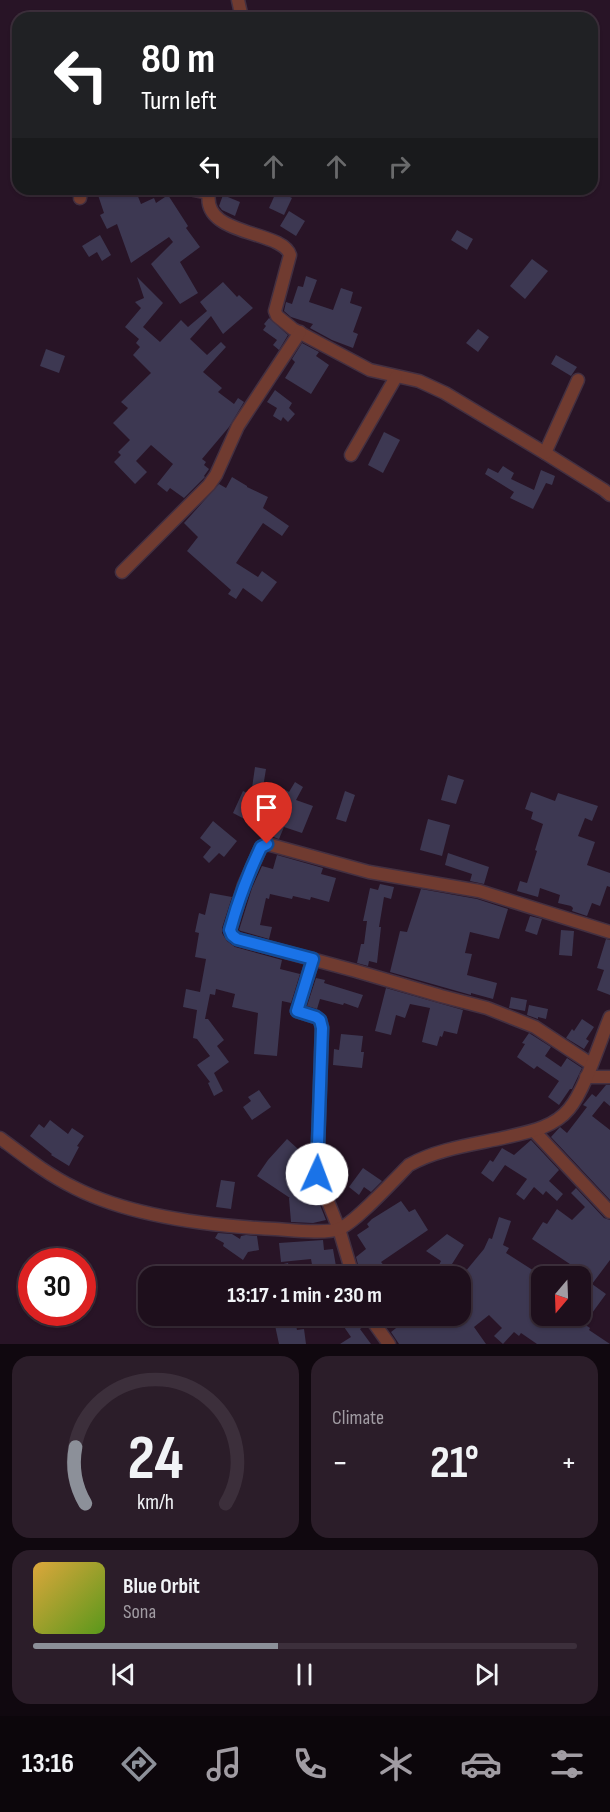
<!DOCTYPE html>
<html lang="en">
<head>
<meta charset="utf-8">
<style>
	:root { --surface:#1e0f1c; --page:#2b1d29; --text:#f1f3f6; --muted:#a19ca3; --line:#3c2f3b; --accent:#8c9099 }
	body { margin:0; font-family:"Sofia Sans Condensed",sans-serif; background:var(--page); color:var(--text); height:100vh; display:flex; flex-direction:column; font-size:22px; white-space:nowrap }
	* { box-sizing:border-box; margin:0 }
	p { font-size:20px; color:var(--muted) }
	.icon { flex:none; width:33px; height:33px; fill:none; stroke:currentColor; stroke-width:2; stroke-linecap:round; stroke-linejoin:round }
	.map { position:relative; height:1344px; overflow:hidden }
	.drawer { display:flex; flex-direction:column; gap:12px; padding:12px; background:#10080f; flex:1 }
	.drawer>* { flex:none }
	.top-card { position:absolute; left:12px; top:12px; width:586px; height:183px; border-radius:18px; box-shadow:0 2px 4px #0004,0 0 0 2px var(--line); background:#202124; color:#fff; overflow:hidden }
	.needle { width:39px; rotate:199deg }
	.controls { position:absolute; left:531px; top:1266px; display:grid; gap:12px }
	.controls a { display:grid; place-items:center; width:60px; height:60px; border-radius:12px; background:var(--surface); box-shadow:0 2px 4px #0004,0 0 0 2px var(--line); font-size:30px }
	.speed { position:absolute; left:18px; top:1248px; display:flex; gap:12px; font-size:30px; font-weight:700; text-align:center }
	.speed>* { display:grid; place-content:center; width:78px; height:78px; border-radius:50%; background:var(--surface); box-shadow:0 2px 4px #0004,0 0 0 2px var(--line); line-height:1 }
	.speed .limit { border:9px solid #d22; background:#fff; color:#111 }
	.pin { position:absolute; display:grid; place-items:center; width:51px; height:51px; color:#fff; margin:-62px -26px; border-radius:50% 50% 50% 0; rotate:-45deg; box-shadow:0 0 6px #0007 }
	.pin .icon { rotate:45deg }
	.me { position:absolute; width:66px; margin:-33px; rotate:2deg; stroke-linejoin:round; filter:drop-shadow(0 0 4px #0008) }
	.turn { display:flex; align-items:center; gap:21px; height:126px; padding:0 30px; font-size:27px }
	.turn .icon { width:78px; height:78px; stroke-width:2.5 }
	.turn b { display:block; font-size:42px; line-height:51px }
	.lanes { display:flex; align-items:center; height:57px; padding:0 30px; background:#0003; justify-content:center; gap:30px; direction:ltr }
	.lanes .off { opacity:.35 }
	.big { font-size:45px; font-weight:700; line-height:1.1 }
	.drawer .card { flex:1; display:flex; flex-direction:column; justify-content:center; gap:9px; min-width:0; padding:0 21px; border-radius:18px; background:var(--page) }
	.drawer .dial { align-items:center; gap:0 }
	.dial svg { height:156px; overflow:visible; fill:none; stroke:var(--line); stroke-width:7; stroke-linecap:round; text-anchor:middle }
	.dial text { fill:var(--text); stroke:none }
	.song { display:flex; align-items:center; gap:18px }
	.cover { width:72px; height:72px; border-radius:9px; background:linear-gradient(135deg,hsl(40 70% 55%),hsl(90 70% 35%)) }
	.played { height:6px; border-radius:3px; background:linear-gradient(90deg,var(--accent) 45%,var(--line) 45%) }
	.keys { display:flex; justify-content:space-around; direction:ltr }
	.heat { display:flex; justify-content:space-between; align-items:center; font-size:33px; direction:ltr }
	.drawer .tiles { flex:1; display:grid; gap:12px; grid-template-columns:1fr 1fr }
	.card:last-child { grid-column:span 2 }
	.trip { position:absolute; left:138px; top:1266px; width:333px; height:60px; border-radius:18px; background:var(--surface); box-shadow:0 2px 4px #0004,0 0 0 2px var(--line); font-weight:700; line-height:60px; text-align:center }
	.tabs { display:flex; height:96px; justify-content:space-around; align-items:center; background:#0c060b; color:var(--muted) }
	.tabs .icon { width:42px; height:42px }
	.tabs .on { color:var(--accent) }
	.tabs b { font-size:27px; color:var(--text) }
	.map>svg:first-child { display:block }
	.building { fill:#3d3852 }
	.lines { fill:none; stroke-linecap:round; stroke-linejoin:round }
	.minor-casing { stroke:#433041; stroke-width:15 }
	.minor { stroke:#703b30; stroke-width:12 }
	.route-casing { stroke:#114b97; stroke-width:15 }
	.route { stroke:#1a73e8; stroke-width:10 }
</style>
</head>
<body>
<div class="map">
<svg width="610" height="1344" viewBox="0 0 610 1344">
	<rect width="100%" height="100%" fill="#281426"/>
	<g class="building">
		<path d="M96 189H135L141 204 154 198 156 203 168 195 188 226 186 228 200 247 180 262 198 293 180 304 151 264 173 242 169 237 131 263 117 224 107 229 100 215 104 213Z"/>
		<path d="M277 190 292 198 284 215 269 208Z"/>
		<path d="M223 195 240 202 235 216 222 210 219 206Z"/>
		<path d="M289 211 305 221 296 236 280 226Z"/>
		<path d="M457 230 473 239 467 250 451 240Z"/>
		<path d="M100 235 111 255 102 261 97 252 89 257 82 246Z"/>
		<path d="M532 259 548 271 525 299 510 286Z"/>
		<path d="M306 276 317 280 309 302 333 310 341 288 353 292 350 303 362 307 353 332 358 334 353 348 332 340 310 328 313 324 291 317 284 311 286 302 292 304 298 286 303 287Z"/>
		<path d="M137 277 163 303 143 327 160 342 181 320 188 327 207 311 200 302 223 282 237 297 239 295 253 308 223 334 211 316 190 339 207 355 221 342 226 347 203 372 222 388 218 392 234 404 238 398 244 402 229 427 202 459 206 462 204 465 209 469 204 476 205 477 184 498 170 488 167 492 157 484 173 464 151 445 136 461 147 472 135 484 114 462 121 455 118 452 130 440 113 423 128 408 121 402 151 373 133 355 140 347 136 343 139 339 125 327 141 308 135 302 144 298Z"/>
		<path d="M269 318 288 335 279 350 273 345 277 340 263 330 266 326 264 324Z"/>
		<path d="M478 329 489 337 478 352 466 343Z"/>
		<path d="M302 343 319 352 316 356 329 365 311 394 285 378 295 362 292 359Z"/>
		<path d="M46 349 65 356 59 373 40 366Z"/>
		<path d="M556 355 577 367 571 376 551 364Z"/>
		<path d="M275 390 292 403 289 408 295 414 288 422 283 417 281 421 273 416 277 408 267 402Z"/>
		<path d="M384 432 400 440 383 473 368 465Z"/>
		<path d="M503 466 514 473 511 479 534 490 541 470 555 476 552 485 546 483 533 509 510 498 514 492 485 474 488 468 498 473Z"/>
		<path d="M232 477 247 486V487L268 497 263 508 289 526 282 536 263 523 236 563 258 577 262 571 277 582 262 602 243 588 236 599 228 594 231 590 187 551 198 537 184 523 219 484 226 488Z"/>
		<path d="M255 767 266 769 257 824 278 786 289 792 295 782 303 787 296 800 313 806 302 833 284 827 279 839 276 838 262 831V829L256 825 233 813 243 791 251 795Z"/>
		<path d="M448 775 464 780 456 804 441 800Z"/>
		<path d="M345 791 355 795 346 822 336 819Z"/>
		<path d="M531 792 555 801 558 793 598 806 592 821 585 818 578 836 595 842 587 865 610 873V887L607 886 600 906 592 903 587 916 572 911 573 908 571 906 558 903 560 895 540 888 538 897 517 891 520 881 527 883 537 851 535 850 543 824 531 819 533 812 525 809Z"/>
		<path d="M428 819 450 825 442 856 420 850Z"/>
		<path d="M213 821 237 841 224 857 219 853 209 863 203 857 211 847 200 838Z"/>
		<path d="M448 853 489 867 484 884 470 881 472 874 445 865Z"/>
		<path d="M277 855 323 868 321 874 336 878 329 902 311 897 310 900 293 896 292 899 270 894 269 899 266 898 260 925 272 927 269 939 241 931 239 930 252 888 262 866 273 869Z"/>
		<path d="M380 884 394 887 391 899 384 897 379 927H381L377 963 369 961 368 966 357 963 361 944H364L367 921H363L370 888 378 890Z"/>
		<path d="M421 889 477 899 508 909 499 939 470 932 465 953 472 954 467 975 497 983 493 999 471 993V995L390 972 400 931 407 932Z"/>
		<path d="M210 893 232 897 222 928V933L227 941 235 947 282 960 280 969 300 974 291 1003 282 1001 277 1056 254 1054 258 1013 232 1007 235 994 216 989 215 995 210 994 205 1019H208L224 1040 217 1046 229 1062 214 1073 223 1091 214 1096 208 1083 210 1082 197 1065 210 1056 197 1039 193 1038 197 1010 183 1007 186 989 200 992 206 959 195 957 199 933 195 932 199 913 205 915Z"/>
		<path d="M530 916 542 919 537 935 525 931Z"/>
		<path d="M561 930 574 931 572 956 559 955Z"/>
		<path d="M606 939 610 940V995L597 990 604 970 597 968Z"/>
		<path d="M316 978 325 980 324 983 363 995 358 1008 344 1003 343 1005 320 999 317 1009 307 1006Z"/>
		<path d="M386 988 463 1010 457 1034 444 1031 442 1037 440 1036 437 1046 422 1042 430 1008 410 1004 405 1018 396 1015 391 1035 375 1031Z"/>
		<path d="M511 997 527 1000 525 1011 509 1008Z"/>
		<path d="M529 1005 548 1009 546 1019 538 1017V1019L527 1015Z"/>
		<path d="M582 1019 594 1027 586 1039 589 1041 584 1049 566 1038 572 1029 574 1031Z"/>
		<path d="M529 1033 551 1047 545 1056 561 1067 567 1058 582 1068 572 1089H570L559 1105 548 1097 559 1081 537 1066 534 1069 517 1057 525 1044 522 1043Z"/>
		<path d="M341 1034 363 1036 361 1052H364L362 1068 333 1065 334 1049 339 1050Z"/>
		<path d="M606 1085H610V1106L604 1101 592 1116 610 1130V1200L551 1137 560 1127 567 1133 587 1107 583 1105 592 1094 596 1097Z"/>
		<path d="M259 1090 271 1107 252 1120 243 1107 251 1101 248 1097Z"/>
		<path d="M50 1120 68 1134 72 1128 84 1136 77 1146 79 1147 69 1166 51 1155 52 1154 30 1136 39 1124 44 1128Z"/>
		<path d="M287 1139 309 1159V1177L326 1220 313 1223 291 1222 289 1198H290L257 1176 268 1160Z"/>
		<path d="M531 1140 559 1170 549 1181 563 1194 557 1201 546 1191 543 1195 534 1187 524 1200 516 1194 527 1179 505 1165 493 1182 481 1173 490 1160 493 1162 502 1148 514 1155Z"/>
		<path d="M363 1168 382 1181 371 1192 364 1187 359 1195 349 1187Z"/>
		<path d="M221 1180 235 1182 231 1209 216 1207Z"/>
		<path d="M576 1188 604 1218 610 1220V1260L592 1284 606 1294 584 1324 590 1328 589 1330 610 1344H537L521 1333 519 1336 514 1332 503 1344 494 1336 502 1328 489 1315 474 1327 486 1344H399L391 1332 400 1325 398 1322 406 1316H460V1278L484 1249 489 1238 492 1239 499 1217 511 1221 503 1245 509 1248 506 1253 542 1276V1316H571L573 1317 575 1316H580V1276H575L579 1270 532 1239 543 1222 547 1224 557 1209 572 1220 585 1207 571 1193Z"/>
		<path d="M401 1201 409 1212 415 1209 428 1230 381 1262 393 1276H361L356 1257 366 1249 357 1235 369 1227 367 1224 372 1219Z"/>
		<path d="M218 1233 232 1234 240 1239 241 1236 246 1235 257 1236 259 1250 248 1252 243 1260 223 1246 224 1243 215 1238Z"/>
		<path d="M447 1234 464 1245 447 1272 438 1267 441 1261 426 1251Z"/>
		<path d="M323 1240 324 1250 333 1249 337 1272 314 1276 311 1259 281 1262 279 1243Z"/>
		<path d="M288 1263 291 1276H272L270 1267Z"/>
		<path d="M273 1316H294L297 1330 304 1329 306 1344H279Z"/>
		<path d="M353 1316 363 1327 360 1329 371 1344H340L351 1337 342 1324Z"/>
	</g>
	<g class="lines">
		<defs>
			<g id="minor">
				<path d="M238 0 242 18"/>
				<path d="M189 189 209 193"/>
				<path d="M210 189C196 237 282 229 290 255L275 311 277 316 293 329 370 370 419 381 445 393 545 453 604 490 610 495"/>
				<path d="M80 198 81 189"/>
				<path d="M545 453 578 380"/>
				<path d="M351 455 396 377"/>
				<path d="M122 572 209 485 216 475 238 426 300 332"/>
				<path d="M313 959 297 1011 316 1017 320 1020 322 1027 317 1174 339 1229 353 1276"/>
				<path d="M591 1064 535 1027 487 1008 441 996 356 971 237 939 232 935 230 930 244 885 261 847 267 844 369 872 479 891 610 932"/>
				<path d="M586 1077H610"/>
				<path d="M534 1131 610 1212"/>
				<path d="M0 1138C24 1156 48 1175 75 1188 132 1217 212 1226 275 1229 291 1230 325 1234 339 1229 355 1223 395 1179 409 1165 435 1150 469 1145 498 1139 522 1133 552 1130 569 1109 585 1090 600 1041 610 1017"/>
				<path d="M369 1316 389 1344"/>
			</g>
		</defs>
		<use href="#minor" class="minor-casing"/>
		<use href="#minor" class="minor"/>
	</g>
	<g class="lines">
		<defs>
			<path id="route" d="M267 844 261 847C248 874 238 901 230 930L232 935 237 939 313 959 297 1011 316 1017 320 1020 322 1028 317 1174"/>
		</defs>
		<use href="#route" class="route-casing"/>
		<use href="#route" class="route"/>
	</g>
</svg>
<div class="controls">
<a><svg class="needle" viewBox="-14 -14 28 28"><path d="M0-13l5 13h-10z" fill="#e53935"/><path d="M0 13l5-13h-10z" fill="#a19ca3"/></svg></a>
</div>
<div class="speed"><div class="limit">30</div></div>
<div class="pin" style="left:267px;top:844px;background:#d93025"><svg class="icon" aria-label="arrive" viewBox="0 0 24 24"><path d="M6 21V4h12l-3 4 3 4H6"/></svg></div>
<svg class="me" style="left:317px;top:1174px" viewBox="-20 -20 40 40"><circle r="19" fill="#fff"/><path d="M0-13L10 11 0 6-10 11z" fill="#1a73e8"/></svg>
<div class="trip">13:17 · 1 min · 230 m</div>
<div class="top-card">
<div class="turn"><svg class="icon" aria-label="left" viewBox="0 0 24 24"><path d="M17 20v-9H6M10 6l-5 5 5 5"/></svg><div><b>80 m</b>Turn left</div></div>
<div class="lanes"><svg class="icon" aria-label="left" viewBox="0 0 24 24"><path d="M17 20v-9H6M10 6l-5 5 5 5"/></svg><svg class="icon off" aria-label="ahead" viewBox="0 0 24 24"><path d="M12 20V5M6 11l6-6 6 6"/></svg><svg class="icon off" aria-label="ahead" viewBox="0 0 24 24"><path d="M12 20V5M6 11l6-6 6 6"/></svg><svg class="icon off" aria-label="right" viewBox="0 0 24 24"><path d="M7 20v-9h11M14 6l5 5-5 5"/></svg></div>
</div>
</div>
<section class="drawer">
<div class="tiles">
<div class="card dial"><svg viewBox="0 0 100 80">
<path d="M14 69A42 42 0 1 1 86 69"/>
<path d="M14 69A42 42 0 0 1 9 40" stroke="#8c9099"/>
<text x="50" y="56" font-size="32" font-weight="700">24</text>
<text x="50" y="72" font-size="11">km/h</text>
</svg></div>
<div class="card"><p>Climate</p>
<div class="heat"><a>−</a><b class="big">21°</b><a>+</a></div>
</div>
<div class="card">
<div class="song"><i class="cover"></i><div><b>Blue Orbit</b><p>Sona</p></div></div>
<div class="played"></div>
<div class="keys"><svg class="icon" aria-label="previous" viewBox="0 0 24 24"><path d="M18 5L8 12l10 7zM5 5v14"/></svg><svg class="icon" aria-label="pause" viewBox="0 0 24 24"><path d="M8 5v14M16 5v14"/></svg><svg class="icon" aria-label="next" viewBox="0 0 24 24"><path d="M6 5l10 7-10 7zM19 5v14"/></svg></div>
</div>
</div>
</section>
<nav class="tabs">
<b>13:16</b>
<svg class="icon on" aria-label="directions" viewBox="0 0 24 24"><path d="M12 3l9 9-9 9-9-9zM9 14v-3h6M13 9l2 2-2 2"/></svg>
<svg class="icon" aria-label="music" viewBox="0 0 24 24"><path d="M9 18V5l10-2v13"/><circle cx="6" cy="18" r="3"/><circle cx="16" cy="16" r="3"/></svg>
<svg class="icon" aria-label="phone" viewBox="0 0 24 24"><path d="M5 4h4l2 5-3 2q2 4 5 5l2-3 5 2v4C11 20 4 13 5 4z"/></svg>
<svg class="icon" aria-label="climate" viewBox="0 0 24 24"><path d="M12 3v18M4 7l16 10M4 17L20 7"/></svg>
<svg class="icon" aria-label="car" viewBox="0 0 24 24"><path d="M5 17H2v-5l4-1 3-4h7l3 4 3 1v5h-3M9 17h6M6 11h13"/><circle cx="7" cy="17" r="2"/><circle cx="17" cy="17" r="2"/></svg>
<svg class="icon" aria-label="filters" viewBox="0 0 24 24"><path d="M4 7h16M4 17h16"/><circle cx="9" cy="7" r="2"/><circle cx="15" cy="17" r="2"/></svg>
</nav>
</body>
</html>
